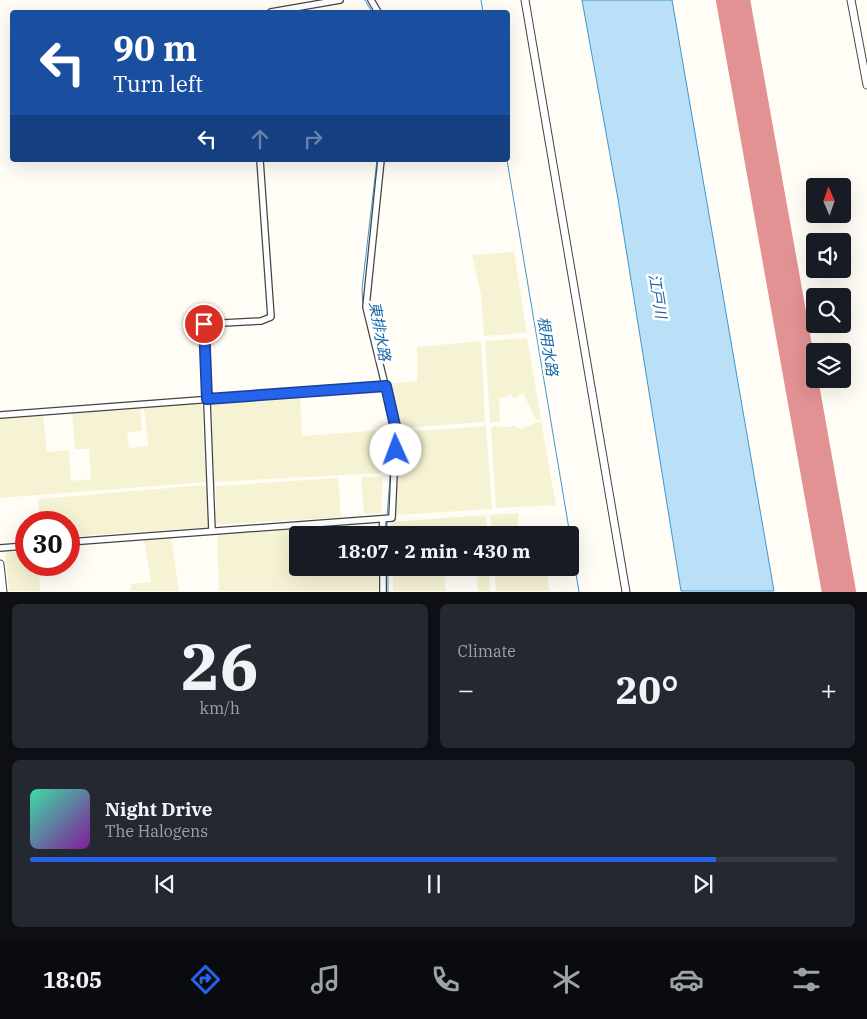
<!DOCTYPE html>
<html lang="en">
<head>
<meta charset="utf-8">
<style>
	:root { --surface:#171b24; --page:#242831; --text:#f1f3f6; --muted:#9ea1a6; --line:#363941; --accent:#2563eb }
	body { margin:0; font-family:"IBM Plex Serif","Noto Sans JP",serif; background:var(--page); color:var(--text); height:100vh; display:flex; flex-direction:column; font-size:19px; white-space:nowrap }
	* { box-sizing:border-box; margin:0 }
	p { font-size:16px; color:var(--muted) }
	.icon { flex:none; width:28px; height:28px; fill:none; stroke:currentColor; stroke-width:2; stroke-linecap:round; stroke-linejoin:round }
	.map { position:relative; height:592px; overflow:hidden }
	.panel { display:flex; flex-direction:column; gap:12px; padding:12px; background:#0d0f14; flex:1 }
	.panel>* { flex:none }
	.guide { position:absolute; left:10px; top:10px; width:500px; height:152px; border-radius:5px; box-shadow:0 5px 20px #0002; background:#1a4fa0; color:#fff; overflow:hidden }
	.needle { width:32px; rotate:358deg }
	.buttons { position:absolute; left:806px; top:178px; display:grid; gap:10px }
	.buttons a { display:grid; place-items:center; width:45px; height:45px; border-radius:5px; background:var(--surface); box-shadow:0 5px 20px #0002; font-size:25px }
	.speed { position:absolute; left:15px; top:511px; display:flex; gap:10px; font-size:25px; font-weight:700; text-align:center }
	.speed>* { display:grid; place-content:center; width:65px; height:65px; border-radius:50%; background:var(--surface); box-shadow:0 5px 20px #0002; line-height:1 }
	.speed .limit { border:8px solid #d22; background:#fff; color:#111 }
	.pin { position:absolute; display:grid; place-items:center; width:42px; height:42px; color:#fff; margin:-21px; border:2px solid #fff; border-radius:50%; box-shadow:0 1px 5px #0007 }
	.me { position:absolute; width:55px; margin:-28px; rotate:358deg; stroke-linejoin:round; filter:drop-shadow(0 0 4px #0008) }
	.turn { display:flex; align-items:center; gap:18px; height:105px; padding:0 20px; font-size:22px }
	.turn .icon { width:65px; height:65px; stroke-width:2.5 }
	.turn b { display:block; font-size:35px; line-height:42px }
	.lanes { display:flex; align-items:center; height:48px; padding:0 20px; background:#0003; justify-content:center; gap:25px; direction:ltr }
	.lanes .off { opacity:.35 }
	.big { font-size:38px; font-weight:700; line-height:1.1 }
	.panel .card { flex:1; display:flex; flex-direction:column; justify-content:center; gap:8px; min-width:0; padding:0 18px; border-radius:8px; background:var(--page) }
	.panel .dial { align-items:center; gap:0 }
	.dial b { font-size:65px; line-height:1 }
	.song { display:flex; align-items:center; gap:15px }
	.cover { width:60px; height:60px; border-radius:8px; background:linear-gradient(135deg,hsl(160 70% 55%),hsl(290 70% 35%)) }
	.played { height:5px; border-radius:2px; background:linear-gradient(90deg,var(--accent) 85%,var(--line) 85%) }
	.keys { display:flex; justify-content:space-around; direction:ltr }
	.heat { display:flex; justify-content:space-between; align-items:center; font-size:28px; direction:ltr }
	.panel .tiles { flex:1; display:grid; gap:12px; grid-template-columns:1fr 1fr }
	.card:last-child { grid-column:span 2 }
	.trip { position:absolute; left:289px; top:526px; width:290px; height:50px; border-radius:5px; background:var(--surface); box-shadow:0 5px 20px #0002; font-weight:700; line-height:50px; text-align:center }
	.tab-bar { display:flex; height:80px; justify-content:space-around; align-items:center; background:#090b0e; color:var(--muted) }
	.tab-bar .icon { width:35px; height:35px }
	.tab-bar .on { color:var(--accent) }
	.tab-bar b { font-size:22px; color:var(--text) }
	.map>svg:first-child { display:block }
	.farmland { fill:#f6f3d4 }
	.water { fill:#b9e0f7; stroke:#3f96cf }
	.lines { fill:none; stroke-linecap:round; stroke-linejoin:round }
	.stream { stroke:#3f96cf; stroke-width:1 }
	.runway { stroke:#e29292; stroke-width:34 }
	.minor-casing { stroke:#444; stroke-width:8 }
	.tertiary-casing { stroke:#444; stroke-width:9 }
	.minor { stroke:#fff; stroke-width:5.5 }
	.tertiary { stroke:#fff; stroke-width:7 }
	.route-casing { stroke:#184099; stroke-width:12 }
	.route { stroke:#2563eb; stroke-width:9 }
	.labels { text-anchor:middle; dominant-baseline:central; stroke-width:5; stroke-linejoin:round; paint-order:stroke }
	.water-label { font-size:15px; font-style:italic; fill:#1768a6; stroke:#fff }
</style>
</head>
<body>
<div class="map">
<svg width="867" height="592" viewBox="0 0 867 592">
	<rect width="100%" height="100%" fill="#fffdf5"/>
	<g class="farmland">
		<path d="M514 252 527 333 484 336 481 295 472 255Z"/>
		<path d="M527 338 541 419 536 420 523 393 513 399 512 394 499 399 500 422H490L485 341Z"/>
		<path d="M481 341 485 422 398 428 387 384 417 381V347Z"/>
		<path d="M300 397 302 436 382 430 384 438 381 473 214 482 210 403Z"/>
		<path d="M202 403 206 482 0 498V417L43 414 47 452 69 450 71 481 91 479 89 449H75L72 411 140 407 142 431 127 432 129 448 148 446 144 407Z"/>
		<path d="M541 421 556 505 496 508 491 429 494 426 511 427 514 425 520 429Z"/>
		<path d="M486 426 492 509 395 515 400 432Z"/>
		<path d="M361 477H383L381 513 364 514Z"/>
		<path d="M338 478 341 517 216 525V486Z"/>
		<path d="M206 485 209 527 69 537V522H40L38 499Z"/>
		<path d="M518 513V535H492L490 515Z"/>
		<path d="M486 515 487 535H391V522Z"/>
		<path d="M363 526 364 535H298V568H379V591H219L217 534Z"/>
		<path d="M171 536 179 591H131V584L151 582 144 540Z"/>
		<path d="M26 550V565H39L40 591H9L5 553Z"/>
		<path d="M393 568H489L490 591H478L476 570 444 572 446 591H393Z"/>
		<path d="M494 568H547L549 591H496Z"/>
	</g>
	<path class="water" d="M582 0H672L774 591H681L618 199Z"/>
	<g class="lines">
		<g class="stream">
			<path d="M365 0 372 12"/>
			<path d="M481 0 483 12"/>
			<path d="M507 160 570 535"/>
			<path d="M371 337 363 307 362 289 377 160"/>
			<path d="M382 387 391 431 392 452 387 517"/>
			<path d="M387 535V521"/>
			<path d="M570 537 579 592"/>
			<path d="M388 568V592"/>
		</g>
		<path class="runway" d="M733 0 839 592"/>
		<defs>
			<g id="minor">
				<path d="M371 0 378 12"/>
				<path d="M271 12 340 0"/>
				<path d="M0 415 386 386"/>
				<path d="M212 531 204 324 261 321 271 317 260 160"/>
				<path d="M382 535 383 519"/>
				<path d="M69 542 392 518 396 430 366 307 381 160"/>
				<path d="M0 548 26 546"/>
				<path d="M383 568V592"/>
			</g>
			<g id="tertiary">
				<path d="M525 0 626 592"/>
				<path d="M851 0 867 85"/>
				<path d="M0 564 3 592"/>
			</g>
		</defs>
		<use href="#minor" class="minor-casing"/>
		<use href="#tertiary" class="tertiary-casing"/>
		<use href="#minor" class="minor"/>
		<use href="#tertiary" class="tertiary"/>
	</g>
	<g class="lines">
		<defs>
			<path id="route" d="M204 324 207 399 386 386 396 430V450"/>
		</defs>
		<use href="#route" class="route-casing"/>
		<use href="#route" class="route"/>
	</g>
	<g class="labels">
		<g class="water-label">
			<text transform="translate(658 296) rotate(81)">江戸川</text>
			<text transform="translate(380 331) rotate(80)">東排水路</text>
			<text transform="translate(548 346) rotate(81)">根用水路</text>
		</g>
	</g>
</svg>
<div class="buttons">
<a><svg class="needle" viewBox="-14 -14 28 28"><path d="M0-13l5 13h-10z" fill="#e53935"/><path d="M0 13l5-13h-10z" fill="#9ea1a6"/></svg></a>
<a><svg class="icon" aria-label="sound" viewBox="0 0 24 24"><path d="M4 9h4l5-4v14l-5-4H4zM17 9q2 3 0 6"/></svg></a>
<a><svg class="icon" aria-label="search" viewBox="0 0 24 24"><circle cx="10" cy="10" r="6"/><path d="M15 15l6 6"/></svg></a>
<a><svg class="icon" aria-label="layers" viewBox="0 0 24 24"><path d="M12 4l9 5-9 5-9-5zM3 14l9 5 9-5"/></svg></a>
</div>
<div class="speed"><div class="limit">30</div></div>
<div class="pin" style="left:204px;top:324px;background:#d93025"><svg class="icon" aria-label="arrive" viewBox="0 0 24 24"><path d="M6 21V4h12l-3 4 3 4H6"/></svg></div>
<svg class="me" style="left:396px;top:450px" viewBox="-20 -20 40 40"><circle r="19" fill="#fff"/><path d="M0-13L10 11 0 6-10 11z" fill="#2563eb"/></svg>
<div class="trip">18:07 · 2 min · 430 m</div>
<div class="guide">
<div class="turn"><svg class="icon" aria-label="left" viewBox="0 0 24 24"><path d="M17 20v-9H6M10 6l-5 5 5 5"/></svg><div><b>90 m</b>Turn left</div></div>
<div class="lanes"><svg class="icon" aria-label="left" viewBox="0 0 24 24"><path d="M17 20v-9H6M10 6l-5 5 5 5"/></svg><svg class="icon off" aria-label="ahead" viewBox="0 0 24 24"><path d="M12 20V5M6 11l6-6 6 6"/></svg><svg class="icon off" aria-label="right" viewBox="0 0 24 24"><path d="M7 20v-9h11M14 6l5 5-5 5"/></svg></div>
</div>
</div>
<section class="panel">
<div class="tiles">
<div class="card dial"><b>26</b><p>km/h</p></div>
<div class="card"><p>Climate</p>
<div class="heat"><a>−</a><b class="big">20°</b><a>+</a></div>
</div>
<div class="card">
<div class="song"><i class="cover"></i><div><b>Night Drive</b><p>The Halogens</p></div></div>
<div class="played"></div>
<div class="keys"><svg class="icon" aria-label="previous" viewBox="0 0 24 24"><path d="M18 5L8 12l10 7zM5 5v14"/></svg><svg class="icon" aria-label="pause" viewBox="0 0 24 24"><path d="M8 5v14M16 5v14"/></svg><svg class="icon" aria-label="next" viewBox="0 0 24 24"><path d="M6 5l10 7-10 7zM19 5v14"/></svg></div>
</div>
</div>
</section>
<nav class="tab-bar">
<b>18:05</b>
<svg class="icon on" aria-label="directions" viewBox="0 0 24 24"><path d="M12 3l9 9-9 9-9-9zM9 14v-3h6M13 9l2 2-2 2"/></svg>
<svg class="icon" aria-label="music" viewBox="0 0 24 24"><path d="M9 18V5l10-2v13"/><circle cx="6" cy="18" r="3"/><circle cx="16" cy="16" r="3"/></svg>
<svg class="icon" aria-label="phone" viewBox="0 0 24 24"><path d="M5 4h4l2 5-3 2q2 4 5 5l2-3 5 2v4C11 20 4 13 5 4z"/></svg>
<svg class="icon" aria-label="climate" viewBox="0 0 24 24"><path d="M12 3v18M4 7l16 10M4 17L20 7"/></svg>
<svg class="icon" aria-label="car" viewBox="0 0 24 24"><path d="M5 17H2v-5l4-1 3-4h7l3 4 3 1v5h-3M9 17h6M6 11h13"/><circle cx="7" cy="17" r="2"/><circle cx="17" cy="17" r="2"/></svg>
<svg class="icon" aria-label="filters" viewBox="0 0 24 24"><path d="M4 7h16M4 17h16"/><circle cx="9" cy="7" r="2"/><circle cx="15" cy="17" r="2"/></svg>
</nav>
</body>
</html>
